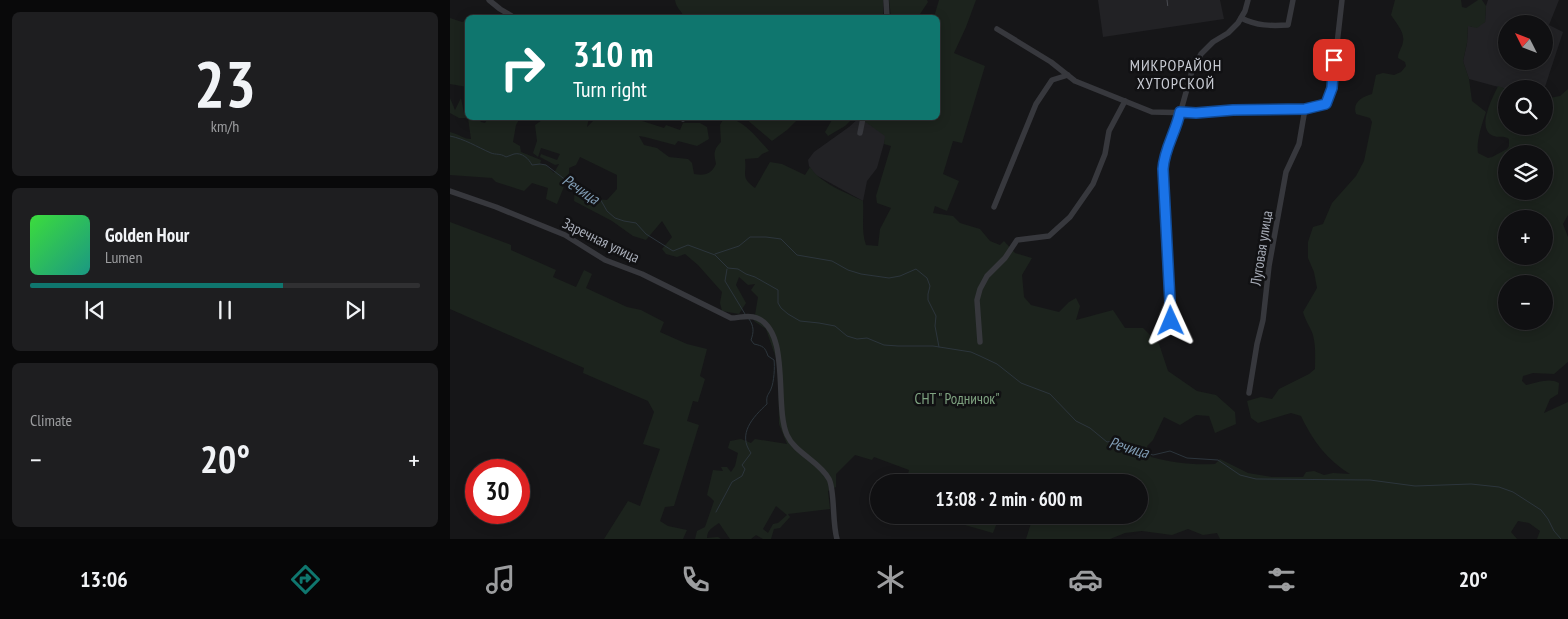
<!DOCTYPE html>
<html lang="en">
<head>
<meta charset="utf-8">
<style>
	:root { --surface:#101012; --page:#1e1e20; --text:#f1f3f6; --muted:#9c9d9f; --line:#303032; --accent:#0f766e }
	body { margin:0; font-family:"PT Sans Narrow",sans-serif; background:var(--page); color:var(--text); height:100vh; display:flex; flex-direction:column; font-size:19px; white-space:nowrap }
	* { box-sizing:border-box; margin:0 }
	p { font-size:16px; color:var(--muted) }
	.icon { flex:none; width:28px; height:28px; fill:none; stroke:currentColor; stroke-width:2; stroke-linecap:round; stroke-linejoin:round }
	.map { position:relative; flex:1; overflow:hidden }
	.panel { display:flex; flex-direction:column; gap:12px; padding:12px; background:#09090a; width:450px }
	.panel>* { flex:none }
	.guide { position:absolute; left:15px; top:15px; width:475px; height:105px; border-radius:8px; box-shadow:0 2px 12px #0003,0 0 0 1px var(--line); background:#0f766e; color:#fff; overflow:hidden }
	.needle { width:32px; rotate:312deg }
	.tools { position:absolute; left:1048px; top:15px; display:grid; gap:10px }
	.tools a { display:grid; place-items:center; width:55px; height:55px; border-radius:50%; background:var(--surface); box-shadow:0 2px 12px #0003,0 0 0 1px var(--line); font-size:25px }
	.speed { position:absolute; left:15px; top:459px; display:flex; gap:10px; font-size:25px; font-weight:700; text-align:center }
	.speed>* { display:grid; place-content:center; width:65px; height:65px; border-radius:50%; background:var(--surface); box-shadow:0 2px 12px #0003,0 0 0 1px var(--line); line-height:1 }
	.speed .limit { border:8px solid #d22; background:#fff; color:#111 }
	.pin { position:absolute; display:grid; place-items:center; width:42px; height:42px; color:#fff; margin:-21px; border-radius:10px; box-shadow:0 2px 8px #0006 }
	.me { position:absolute; width:55px; margin:-28px; rotate:359deg; stroke-linejoin:round; filter:drop-shadow(0 0 4px #0008) }
	.turn { display:flex; align-items:center; gap:18px; height:105px; padding:0 25px; font-size:22px }
	.turn .icon { width:65px; height:65px; stroke-width:2.5 }
	.turn b { display:block; font-size:35px; line-height:42px }
	.big { font-size:38px; font-weight:800; line-height:1.1 }
	.panel .card { flex:1; display:flex; flex-direction:column; justify-content:center; gap:8px; min-width:0; padding:0 18px; border-radius:8px; background:var(--page) }
	.panel .dial { align-items:center; gap:0 }
	.dial b { font-size:65px; line-height:1 }
	.song { display:flex; align-items:center; gap:15px }
	.cover { width:60px; height:60px; border-radius:8px; background:linear-gradient(135deg,hsl(120 70% 55%),hsl(170 70% 35%)) }
	.played { height:5px; border-radius:2px; background:linear-gradient(90deg,var(--accent) 65%,var(--line) 65%) }
	.keys { display:flex; justify-content:space-around; direction:ltr }
	.heat { display:flex; justify-content:space-between; align-items:center; font-size:28px; direction:ltr }
	.trip { position:absolute; left:420px; top:474px; width:278px; height:50px; border-radius:25px; background:var(--surface); box-shadow:0 2px 12px #0003,0 0 0 1px var(--line); font-weight:800; line-height:50px; text-align:center }
	.tabs { display:flex; height:80px; justify-content:space-around; align-items:center; background:#060607; color:var(--muted) }
	.tabs .icon { width:35px; height:35px }
	.tabs .on { color:var(--accent) }
	.tabs b { font-size:22px; color:var(--text) }
	main { display:flex; flex:1; min-height:0 }
	.map>svg:first-child { display:block }
	.built { fill:#222225; fill-rule:evenodd }
	.green { fill:#1c231d; fill-rule:evenodd }
	.lines { fill:none; stroke-linecap:round; stroke-linejoin:round }
	.stream { stroke:#2c353c; stroke-width:1 }
	.street { stroke:#37383d; stroke-width:5.5 }
	.rail { stroke:#4a4c52; stroke-width:1; stroke-dasharray:6 5; stroke-linecap:butt }
	.route-casing { stroke:#114b97; stroke-width:12 }
	.route { stroke:#1a73e8; stroke-width:9 }
	.labels { text-anchor:middle; dominant-baseline:central; stroke-width:5; stroke-linejoin:round; paint-order:stroke }
	.street-label { font-size:15px; fill:#a8adb8; stroke:#111113 }
	.park-label { font-size:15px; fill:#7fa381; stroke:#111113 }
	.neighbourhood-label { font-size:16px; letter-spacing:1px; fill:#c9ccd4; stroke:#111113 }
	.water-label { font-size:16px; font-style:italic; fill:#7f9bb3; stroke:#111113 }
</style>
</head>
<body>
<main>
<section class="panel">
<div class="card dial"><b>23</b><p>km/h</p></div>
<div class="card">
<div class="song"><i class="cover"></i><div><b>Golden Hour</b><p>Lumen</p></div></div>
<div class="played"></div>
<div class="keys"><svg class="icon" aria-label="previous" viewBox="0 0 24 24"><path d="M18 5L8 12l10 7zM5 5v14"/></svg><svg class="icon" aria-label="pause" viewBox="0 0 24 24"><path d="M8 5v14M16 5v14"/></svg><svg class="icon" aria-label="next" viewBox="0 0 24 24"><path d="M6 5l10 7-10 7zM19 5v14"/></svg></div>
</div>
<div class="card"><p>Climate</p>
<div class="heat"><a>−</a><b class="big">20°</b><a>+</a></div>
</div>
</section>
<div class="map">
<svg width="1118" height="539" viewBox="0 0 1118 539">
	<rect width="100%" height="100%" fill="#161618"/>
	<g class="built">
		<path d="M648 0H770L774 19 653 37Z"/>
		<path d="M1038 0H1109L1099 25 1113 32 1094 90V89H1056L1019 79 1013 61 1017 43 1018 25 1022 27 1035 22 1036 6ZM1056 24H1094V61H1056Z"/>
		<path d="M409 118 421 124 436 136 427 168 417 181 413 201 364 174 359 166 358 160 364 152 399 127Z"/>
	</g>
	<g class="green">
		<path d="M225 0H433V17H233C233 11 226 9 225 0Z"/>
		<path d="M439 0H477L478 2 468 17H441Z"/>
		<path d="M489 0H526L516 27 504 53 535 66 512 143 503 141 493 174 509 181 497 211 485 206 483 213 503 216 510 223 530 229 540 241 550 245 554 241 565 253 582 258 572 275 574 297 581 305 609 312 619 302 626 298 630 306 626 320 663 310 675 328H693L709 344 718 371 747 391 766 395 785 412 786 424 765 433 759 416 746 415 730 425 714 417 703 440 697 446 701 457C724 463 741 465 765 464L770 459 798 473 822 477H853L856 472 864 471 874 475 883 473 900 474C878 461 862 440 851 416L841 413 808 423 801 418 797 401 811 397 822 399 829 389 859 374 865 369C865 357 866 347 863 335 862 330 855 320 853 312L867 288 864 272 858 258V242L863 227 873 224 882 203 906 176 914 161 922 122 920 118 906 114C902 102 912 97 922 94L926 75 933 73 944 75 951 72 956 66 955 62 948 58C948 52 952 48 953 42 955 32 946 23 941 15L945 0H1011L1012 7 1016 8 1028 0H1032L1036 6 1035 22 1027 28 1018 26 1017 43 1013 61 1019 79 1022 101 1036 112C1032 124 1026 141 1028 153L1038 158 1042 157 1057 149 1059 146V139C1054 135 1049 138 1044 136 1025 130 1043 97 1048 86L1056 89V126H1094V99L1110 96 1118 89V215L1113 224 1118 237V362L1104 374 1083 373 1073 376 1072 381 1076 385C1086 383 1100 377 1109 383L1108 394 1100 399 1094 413 1118 402V539H1087L1090 531 1079 523 1068 521 1061 532 1067 539H770L767 533 753 535 738 529 722 535 692 531 675 533 660 539H576L581 523 560 515H689V482H456L459 470 424 457 422 460 405 455 386 474V487L378 491 380 509 338 514 340 517 330 528 324 529 321 539H313L306 535 301 539H280L269 523C263 527 257 530 257 538L268 537 271 539H245L247 531 255 527 264 501 261 498 257 495 263 470 273 471 271 467H277L281 472 285 466 288 453 278 448 280 441 291 439 301 443 305 439 337 444 329 424 328 364 316 329 304 321 308 297 301 290 305 284 298 285 289 277 286 285 296 303 289 314 272 311 270 303 272 292 248 265 235 254 227 257 216 254 212 249 222 237 212 221 196 240 183 236 162 221 124 201 125 187 145 199 157 200 167 189V175L130 157 126 165 119 168V174L107 204 96 199 98 188 82 183 74 191 46 182 42 178 0 175V132C9 134 13 139 21 139L18 118H9L0 113V98L5 110 11 98 14 113 17 114 18 118H28L31 122 35 123 38 118H70L66 125 63 142 70 146 71 152 91 160 90 164 96 165 104 173 109 164 105 165 90 157 91 154 107 160 110 154 91 148 88 157 83 153 87 141 85 125 95 118H127L132 119 139 118 137 127 146 118H183L214 128 216 125 230 130 233 123H250L257 127 259 139 247 146 228 141 225 145 195 137 189 136 194 145 207 148 219 157 238 159 242 163 244 174C256 176 261 174 266 164 264 154 263 150 271 142L270 125 274 118C292 117 307 138 319 151L312 154 308 158 295 159C297 175 290 177 305 188L320 162 332 164 355 175 360 167C371 184 395 192 413 201 414 216 411 231 416 245L428 246 430 229 441 208 427 203 426 196 441 146 434 144 435 136 410 118H488V18L484 17ZM1056 154H1094V191H1056ZM1056 219H1094V256H1056ZM1056 284H1094V321H1056ZM326 506 337 515 328 523 323 524 318 533 313 529Z"/>
		<path d="M0 18 12 22 17 20V87L0 84Z"/>
		<path d="M295 118H349L337 130 322 141Z"/>
		<path d="M383 118H403L395 126 378 136 375 132Z"/>
		<path d="M0 222 61 245V250L106 270 103 277 126 287 134 270 142 274 136 288 177 307 191 310 214 322 210 332 237 344 257 349 250 376 255 379 248 402 243 401 237 421 249 425 224 506 215 507 210 521 218 526 237 530 233 539H154L178 501 190 506 210 449 193 444 204 412 198 401 133 373 134 368 0 309Z"/>
		<path d="M494 515H550L543 533 515 525Z"/>
	</g>
	<g class="lines">
		<g class="stream">
			<path d="M0 136C15 139 27 147 41 153 46 155 50 153 56 157 59 156 61 155 64 154 72 152 79 159 82 165L90 164 96 165 117 181 149 197 157 211 165 218 174 221 186 223 196 234 223 251 238 245 265 255 278 268 288 269 296 274 305 277 328 290V303L331 308 338 314 350 321 369 323 385 326 397 336 407 339 417 338 434 345 448 346H483L521 352 530 356 547 364 571 383 600 394 626 421 640 428 657 442 662 441 664 446 674 448 682 447 703 455 720 451 737 458 768 460 790 475 806 479 920 480 965 486 1021 484 1049 487 1063 492 1091 510 1098 519 1104 531 1111 539"/>
			<path d="M265 254 289 246 300 237H316L331 239 347 255 382 261 398 270 411 274 439 278 450 276 466 269 477 278 480 286 478 294V300L486 316 485 326 489 347"/>
			<path d="M277 269 275 281 295 314"/>
			<path d="M266 512 282 482 292 476 295 469 292 465 301 453C287 434 303 417 317 404 316 395 318 396 321 389 324 382 325 367 324 360L318 356C315 347 313 346 304 344L301 340C304 332 304 326 299 319"/>
		</g>
		<g class="street">
			<path d="M39 0 50 9 65 18"/>
			<path d="M436 0 437 18"/>
			<path d="M791 18C807 26 821 26 838 25L843 0"/>
			<path d="M547 29 601 62 625 81 702 112 746 113 783 110 855 109 876 104 882 88 892 0"/>
			<path d="M232 118 233 119"/>
			<path d="M410 133 413 118"/>
			<path d="M0 191 46 207 115 235 155 260 192 274 281 318C290 318 298 314 307 318 341 332 324 406 337 435 345 453 369 461 379 479 385 490 382 523 387 539"/>
			<path d="M544 207 586 104 602 80 618 75"/>
			<path d="M720 332 721 310 714 214V154L726 128 742 71 751 54 763 42 778 33 788 23 795 11 798 0"/>
			<path d="M530 342 527 300 530 289 537 276 555 258 567 240 599 236 620 217 643 184 655 154 659 131 675 101"/>
			<path d="M799 393 807 344 813 320 819 266 836 172 849 144 855 109"/>
		</g>
		<path class="rail" d="M717 0 718 8"/>
	</g>
	<g class="lines">
		<defs>
			<path id="route" d="M721 321 713 169C714 149 726 132 730 112L746 113 783 110 855 109 876 104 882 88 884 60"/>
		</defs>
		<use href="#route" class="route-casing"/>
		<use href="#route" class="route"/>
	</g>
	<g class="labels">
		<g class="street-label">
			<text transform="translate(151 240) rotate(26)">Заречная улица</text>
			<text transform="translate(811 248) rotate(-81)">Луговая улица</text>
		</g>
		<g class="park-label">
			<text x="507" y="398">СНТ " Родничок"</text>
		</g>
		<g class="neighbourhood-label">
			<text x="726" y="65">МИКРОРАЙОН<tspan x="726" dy="18">ХУТОРСКОЙ</tspan></text>
		</g>
		<g class="water-label">
			<text transform="translate(131 189) rotate(33)">Речица</text>
			<text transform="translate(679 447) rotate(16)">Речица</text>
		</g>
	</g>
</svg>
<div class="tools">
<a><svg class="needle" viewBox="-14 -14 28 28"><path d="M0-13l5 13h-10z" fill="#e53935"/><path d="M0 13l5-13h-10z" fill="#9c9d9f"/></svg></a>
<a><svg class="icon" aria-label="search" viewBox="0 0 24 24"><circle cx="10" cy="10" r="6"/><path d="M15 15l6 6"/></svg></a>
<a><svg class="icon" aria-label="layers" viewBox="0 0 24 24"><path d="M12 4l9 5-9 5-9-5zM3 14l9 5 9-5"/></svg></a>
<a>+</a>
<a>−</a>
</div>
<div class="speed"><div class="limit">30</div></div>
<div class="pin" style="left:884px;top:60px;background:#d93025"><svg class="icon" aria-label="arrive" viewBox="0 0 24 24"><path d="M6 21V4h12l-3 4 3 4H6"/></svg></div>
<svg class="me" style="left:721px;top:321px" viewBox="-20 -20 40 40"><path d="M0-17L14 15 0 8-14 15z" fill="#1a73e8" stroke="#fff" stroke-width="4"/></svg>
<div class="trip">13:08 · 2 min · 600 m</div>
<div class="guide">
<div class="turn"><svg class="icon" aria-label="right" viewBox="0 0 24 24"><path d="M7 20v-9h11M14 6l5 5-5 5"/></svg><div><b>310 m</b>Turn right</div></div>
</div>
</div>
</main>
<nav class="tabs">
<b>13:06</b>
<svg class="icon on" aria-label="directions" viewBox="0 0 24 24"><path d="M12 3l9 9-9 9-9-9zM9 14v-3h6M13 9l2 2-2 2"/></svg>
<svg class="icon" aria-label="music" viewBox="0 0 24 24"><path d="M9 18V5l10-2v13"/><circle cx="6" cy="18" r="3"/><circle cx="16" cy="16" r="3"/></svg>
<svg class="icon" aria-label="phone" viewBox="0 0 24 24"><path d="M5 4h4l2 5-3 2q2 4 5 5l2-3 5 2v4C11 20 4 13 5 4z"/></svg>
<svg class="icon" aria-label="climate" viewBox="0 0 24 24"><path d="M12 3v18M4 7l16 10M4 17L20 7"/></svg>
<svg class="icon" aria-label="car" viewBox="0 0 24 24"><path d="M5 17H2v-5l4-1 3-4h7l3 4 3 1v5h-3M9 17h6M6 11h13"/><circle cx="7" cy="17" r="2"/><circle cx="17" cy="17" r="2"/></svg>
<svg class="icon" aria-label="filters" viewBox="0 0 24 24"><path d="M4 7h16M4 17h16"/><circle cx="9" cy="7" r="2"/><circle cx="15" cy="17" r="2"/></svg>
<b>20°</b>
</nav>
</body>
</html>
